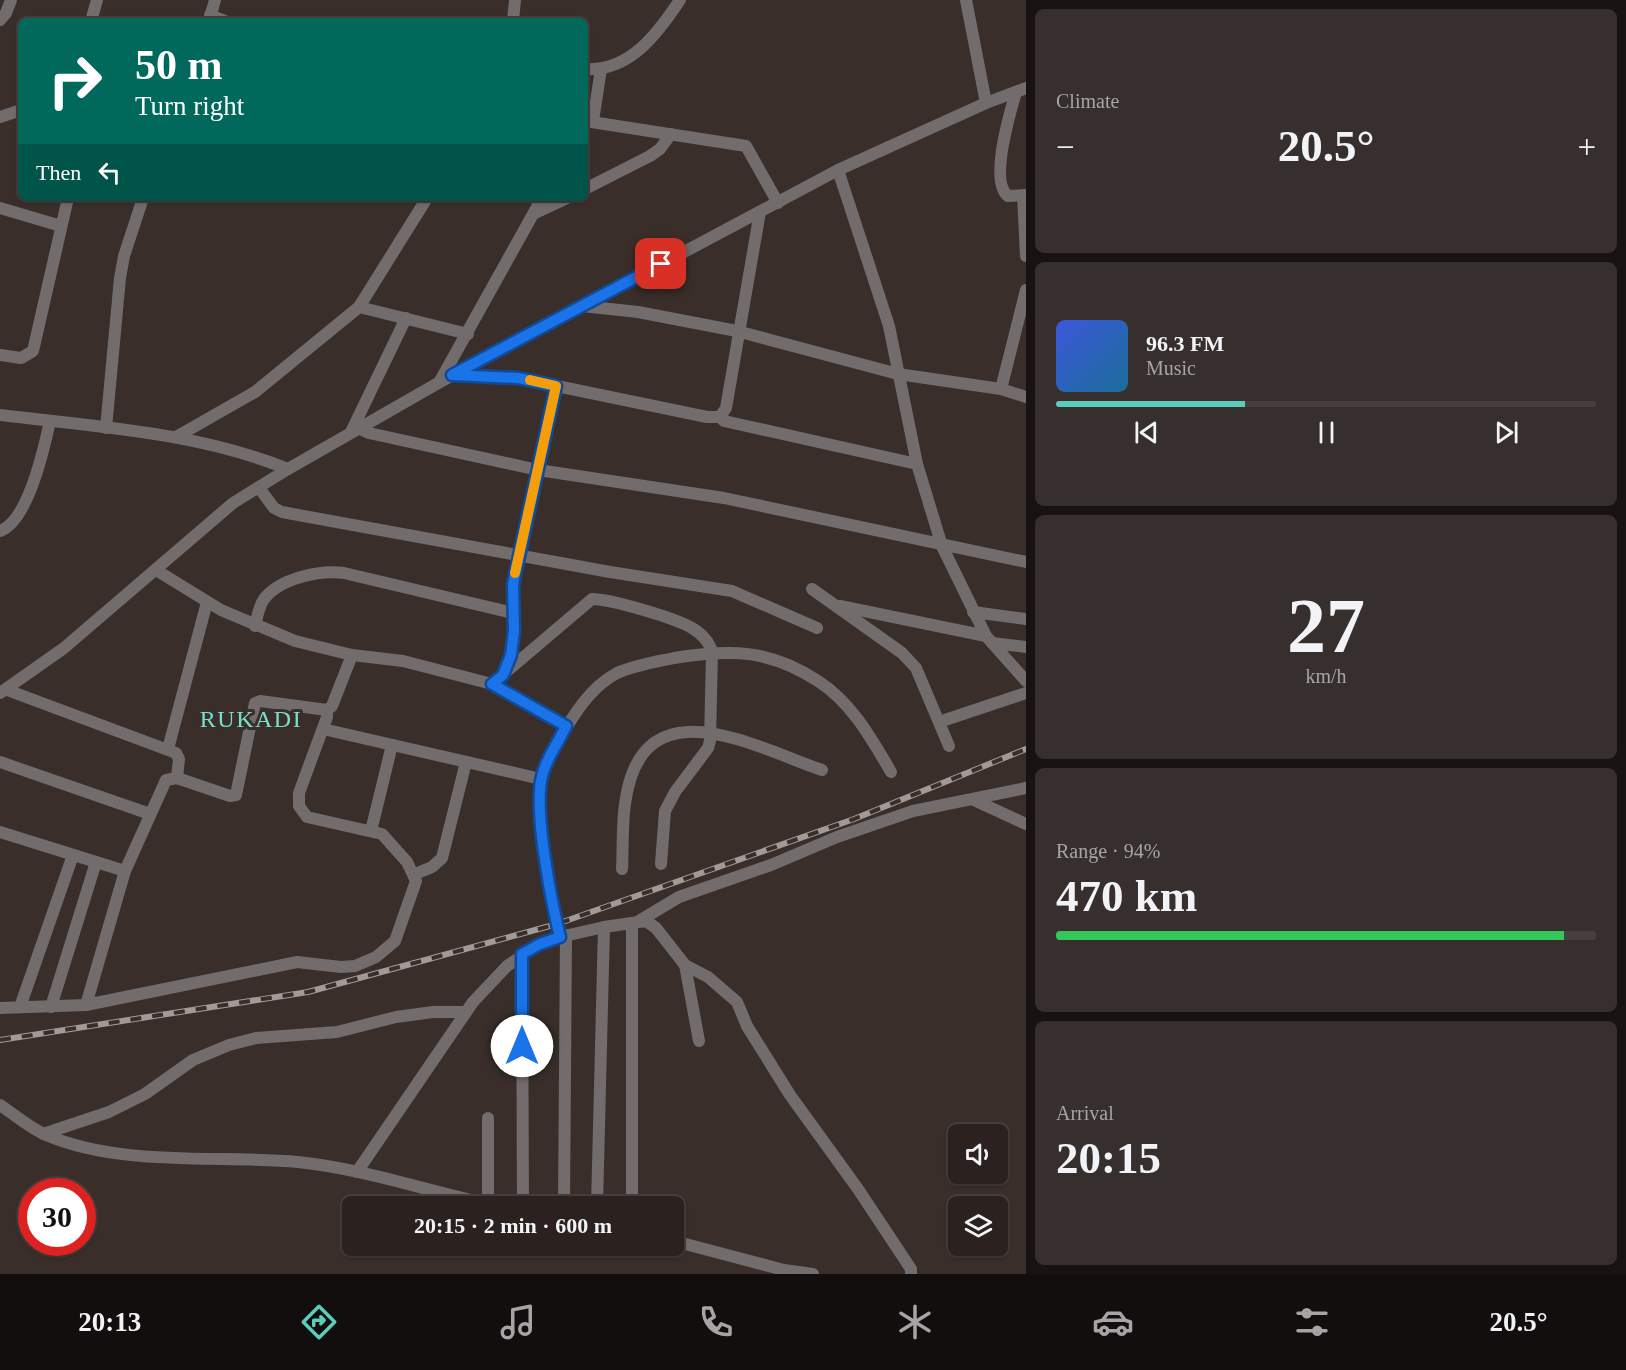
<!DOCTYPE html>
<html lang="en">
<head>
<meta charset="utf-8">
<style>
	:root { --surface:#2b2220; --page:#372f2d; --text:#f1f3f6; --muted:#a6a4a5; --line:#473f3e; --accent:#5bcebb }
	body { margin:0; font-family:"Times New Roman",serif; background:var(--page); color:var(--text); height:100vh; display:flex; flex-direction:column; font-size:22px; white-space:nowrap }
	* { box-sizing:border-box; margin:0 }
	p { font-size:20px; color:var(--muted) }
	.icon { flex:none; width:33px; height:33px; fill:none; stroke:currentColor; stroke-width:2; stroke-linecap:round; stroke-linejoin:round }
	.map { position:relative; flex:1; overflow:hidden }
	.drawer { display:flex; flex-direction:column; gap:9px; padding:9px; background:#181312; width:600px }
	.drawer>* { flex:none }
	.guide { position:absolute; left:18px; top:18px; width:570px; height:183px; border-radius:9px; box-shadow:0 2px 4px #0004,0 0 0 2px var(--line); background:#00695c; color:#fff; overflow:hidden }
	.fabs { position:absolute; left:948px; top:1124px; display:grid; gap:12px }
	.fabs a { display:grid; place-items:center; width:60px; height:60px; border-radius:9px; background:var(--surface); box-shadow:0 2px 4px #0004,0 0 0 2px var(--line); font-size:30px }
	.speed { position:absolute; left:18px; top:1178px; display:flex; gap:12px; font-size:30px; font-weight:700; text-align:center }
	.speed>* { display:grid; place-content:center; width:78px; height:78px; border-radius:50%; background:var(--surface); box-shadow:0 2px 4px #0004,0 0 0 2px var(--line); line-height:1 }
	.speed .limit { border:9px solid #d22; background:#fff; color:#111 }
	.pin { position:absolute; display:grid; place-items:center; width:51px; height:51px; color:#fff; margin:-26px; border-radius:12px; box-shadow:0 3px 9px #0006 }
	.me { position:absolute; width:66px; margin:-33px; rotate:0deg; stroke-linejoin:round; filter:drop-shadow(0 0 4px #0008) }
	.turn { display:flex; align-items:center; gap:21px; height:126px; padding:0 18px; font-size:27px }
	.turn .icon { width:78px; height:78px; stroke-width:2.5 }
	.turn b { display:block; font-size:42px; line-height:51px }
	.then { display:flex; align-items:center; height:57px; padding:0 18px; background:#0003; gap:12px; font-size:22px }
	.big { font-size:45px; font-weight:800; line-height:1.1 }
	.drawer .widget { flex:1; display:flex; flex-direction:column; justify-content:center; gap:9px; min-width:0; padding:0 21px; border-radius:9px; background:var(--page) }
	.drawer .dial { align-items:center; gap:0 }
	.dial b { font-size:78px; line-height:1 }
	.song { display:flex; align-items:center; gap:18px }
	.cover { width:72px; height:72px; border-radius:9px; background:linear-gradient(135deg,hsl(230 70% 55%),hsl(200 70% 35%)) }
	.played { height:6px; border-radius:3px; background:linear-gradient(90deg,var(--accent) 35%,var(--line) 35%) }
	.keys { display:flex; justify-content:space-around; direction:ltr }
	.heat { display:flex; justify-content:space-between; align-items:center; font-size:33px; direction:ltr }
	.charge { height:9px; border-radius:4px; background:linear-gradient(90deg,#34c759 94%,var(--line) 0) }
	.trip { position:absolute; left:342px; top:1196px; width:342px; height:60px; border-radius:9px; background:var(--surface); box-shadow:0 2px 4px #0004,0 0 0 2px var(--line); font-weight:800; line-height:60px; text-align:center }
	.menu { display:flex; height:96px; justify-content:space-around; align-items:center; background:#110e0d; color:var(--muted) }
	.menu .icon { width:42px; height:42px }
	.menu .selected { color:var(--accent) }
	.menu b { font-size:27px; color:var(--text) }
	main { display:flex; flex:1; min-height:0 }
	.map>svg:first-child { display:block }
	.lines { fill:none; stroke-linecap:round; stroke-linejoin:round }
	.minor { stroke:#726c6c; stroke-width:12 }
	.tertiary { stroke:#726c6c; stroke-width:12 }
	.rail-casing { stroke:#a29a97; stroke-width:6 }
	.rail { stroke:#392e2a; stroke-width:4; stroke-dasharray:11; stroke-linecap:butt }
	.route-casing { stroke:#114b97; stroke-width:15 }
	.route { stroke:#1a73e8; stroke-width:10 }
	.slow { stroke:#f59e0b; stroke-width:10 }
	.labels { text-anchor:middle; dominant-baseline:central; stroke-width:6; stroke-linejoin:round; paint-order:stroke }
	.quarter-label { font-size:24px; letter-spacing:1.5px; fill:#79dfcd; stroke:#392e2a }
</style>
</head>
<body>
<main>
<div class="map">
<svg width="1026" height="1274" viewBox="0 0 1026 1274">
	<rect width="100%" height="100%" fill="#392e2a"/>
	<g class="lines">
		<g class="minor">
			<path d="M966 0 986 103"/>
			<path d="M210 15 225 21"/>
			<path d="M0 20 6 13 11 0"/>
			<path d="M91 21 97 0"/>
			<path d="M209 21 215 0"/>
			<path d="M513 21 515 0"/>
			<path d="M585 69C630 72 658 33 680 0"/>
			<path d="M1016 92C1010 113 989 181 1008 196L1026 195"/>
			<path d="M0 117 21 110"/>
			<path d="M585 121 746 146 778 203"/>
			<path d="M593 121 601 69"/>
			<path d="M838 170 889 326 917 464 942 546 986 636 1026 681"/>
			<path d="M585 189 650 156 660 149 671 134"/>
			<path d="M1023 196 1026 256"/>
			<path d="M0 208 61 226"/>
			<path d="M535 213 567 198"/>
			<path d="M582 306 638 312 737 331 898 374 1001 389 1026 397"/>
			<path d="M359 307 468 334"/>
			<path d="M0 355 21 358 33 351 68 198"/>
			<path d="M452 375 518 378 707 417H720L724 421 917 464"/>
			<path d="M440 381 542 198"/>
			<path d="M1001 389 1026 290"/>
			<path d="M0 415C97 427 196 432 288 469"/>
			<path d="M720 417 726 408 760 212"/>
			<path d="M106 428 120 278 124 256 143 198"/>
			<path d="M358 428 369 433 538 470 724 498 1026 562"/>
			<path d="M351 432 406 318"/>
			<path d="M176 437 255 392 359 307 427 198"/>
			<path d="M260 489 274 508 282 512 610 572 732 591 817 628"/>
			<path d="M0 531C28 521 44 449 50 421"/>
			<path d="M156 570 221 610 295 641 352 655 403 661 492 684 503 675 511 655 514 631 513 584 556 386"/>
			<path d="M812 589 902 653 916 668 949 746"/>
			<path d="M840 606 986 636"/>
			<path d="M973 612 1026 619"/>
			<path d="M255 626C257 617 259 606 264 599 280 578 320 570 344 573L513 613"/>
			<path d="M992 643 1026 647"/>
			<path d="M506 672 592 599C611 599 675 618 692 628 702 634 709 641 712 652L710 741 708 748 675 792 665 811 661 864"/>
			<path d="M492 684 566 726"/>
			<path d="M7 690 176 753 179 759 177 778"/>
			<path d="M939 722 1026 693"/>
			<path d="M323 729 541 779"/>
			<path d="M168 749 207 602"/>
			<path d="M0 762 150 814"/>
			<path d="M974 800 1026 824"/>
			<path d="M371 831 392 745"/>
			<path d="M0 832 125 871"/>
			<path d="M622 869C623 848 622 825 625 804 641 683 750 745 822 770"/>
			<path d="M415 874 432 867 442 858 466 762"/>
			<path d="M639 921 679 897 771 865 837 837 913 811 1026 788"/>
			<path d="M632 925V1206"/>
			<path d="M560 937C551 904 534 810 541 779 544 766 553 753 558 742 572 717 590 687 617 673 635 665 655 662 674 658 730 649 769 649 818 681 852 703 871 738 891 772"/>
			<path d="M522 954 523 1206"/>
			<path d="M685 965 699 1041"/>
			<path d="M86 1005 125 871 166 780 177 778 230 796 236 795 255 703 260 701 327 710 332 706 352 655"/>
			<path d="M20 1007 73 855"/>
			<path d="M51 1007 96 862"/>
			<path d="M0 1008 86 1005 297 962 341 967 355 966 376 957 395 941 416 881 407 862 382 834 307 817 299 806V793L327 717V710"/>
			<path d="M0 1105C15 1115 30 1128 46 1135 121 1167 218 1155 298 1162 366 1169 432 1193 498 1206"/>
			<path d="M43 1134 109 1112 145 1094 193 1060 229 1045 256 1038 337 1032 396 1017 433 1012H466"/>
			<path d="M357 1172 473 1002 507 966 540 944 560 937 604 927 646 921 656 928 685 965 708 977 737 1002 747 1026 790 1095 858 1189 911 1269V1274"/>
			<path d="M488 1204V1118"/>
			<path d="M564 1206 566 935"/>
			<path d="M597 1206 604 927"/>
			<path d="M674 1241 784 1270 813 1274"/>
		</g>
		<path class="tertiary" d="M0 693 64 648 233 503 288 469 440 382 838 170 986 103 1026 88"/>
		<defs>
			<path id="rail" d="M0 1040 308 992 557 924 854 819 1026 749"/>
		</defs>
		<use href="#rail" class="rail-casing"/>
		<use href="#rail" class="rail"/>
	</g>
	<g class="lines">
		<defs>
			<path id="route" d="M522 1046V954L540 944 560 937C551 900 535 817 541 781 544 762 558 743 566 726L492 684 503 675 511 655 514 631 513 584 556 386 518 378 452 375 661 264"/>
		</defs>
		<use href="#route" class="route-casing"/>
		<use href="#route" class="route"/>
		<path class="slow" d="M515 573 556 386 530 380"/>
	</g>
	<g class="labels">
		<g class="quarter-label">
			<text x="251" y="719">RUKADI</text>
		</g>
	</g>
</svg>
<div class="fabs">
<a><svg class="icon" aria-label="sound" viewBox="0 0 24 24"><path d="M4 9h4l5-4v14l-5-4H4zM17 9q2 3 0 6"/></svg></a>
<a><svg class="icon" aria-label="layers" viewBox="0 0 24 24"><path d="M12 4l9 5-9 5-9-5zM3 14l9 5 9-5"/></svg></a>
</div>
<div class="speed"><div class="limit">30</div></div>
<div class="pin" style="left:661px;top:264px;background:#d93025"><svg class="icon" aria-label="arrive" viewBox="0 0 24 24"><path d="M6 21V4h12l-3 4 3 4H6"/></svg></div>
<svg class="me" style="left:522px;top:1046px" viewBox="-20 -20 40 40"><circle r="19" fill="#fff"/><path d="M0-13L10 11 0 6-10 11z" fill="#1a73e8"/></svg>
<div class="trip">20:15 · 2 min · 600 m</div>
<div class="guide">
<div class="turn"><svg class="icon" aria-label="right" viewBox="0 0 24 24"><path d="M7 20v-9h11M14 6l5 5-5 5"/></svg><div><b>50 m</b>Turn right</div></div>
<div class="then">Then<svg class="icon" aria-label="left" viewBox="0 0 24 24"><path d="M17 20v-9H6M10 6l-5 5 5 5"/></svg></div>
</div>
</div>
<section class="drawer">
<div class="widget"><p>Climate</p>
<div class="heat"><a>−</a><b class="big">20.5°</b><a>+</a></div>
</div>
<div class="widget">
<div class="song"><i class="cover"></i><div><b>96.3 FM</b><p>Music</p></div></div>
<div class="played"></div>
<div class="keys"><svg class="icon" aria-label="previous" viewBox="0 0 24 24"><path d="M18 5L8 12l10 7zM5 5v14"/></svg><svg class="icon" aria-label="pause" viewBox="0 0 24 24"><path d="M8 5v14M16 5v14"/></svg><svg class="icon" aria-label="next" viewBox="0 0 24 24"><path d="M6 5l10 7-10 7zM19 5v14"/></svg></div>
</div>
<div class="widget dial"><b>27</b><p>km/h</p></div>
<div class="widget"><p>Range · 94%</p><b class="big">470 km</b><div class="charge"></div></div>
<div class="widget"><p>Arrival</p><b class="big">20:15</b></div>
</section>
</main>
<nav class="menu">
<b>20:13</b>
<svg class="icon selected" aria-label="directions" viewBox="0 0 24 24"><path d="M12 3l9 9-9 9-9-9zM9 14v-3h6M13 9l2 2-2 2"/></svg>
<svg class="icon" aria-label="music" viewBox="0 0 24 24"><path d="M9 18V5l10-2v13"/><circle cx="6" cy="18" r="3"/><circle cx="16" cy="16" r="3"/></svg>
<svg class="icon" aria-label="phone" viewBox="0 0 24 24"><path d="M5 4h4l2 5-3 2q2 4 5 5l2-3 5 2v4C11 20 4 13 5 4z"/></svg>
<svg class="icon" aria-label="climate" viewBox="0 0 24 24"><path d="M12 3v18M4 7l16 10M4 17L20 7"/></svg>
<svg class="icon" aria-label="car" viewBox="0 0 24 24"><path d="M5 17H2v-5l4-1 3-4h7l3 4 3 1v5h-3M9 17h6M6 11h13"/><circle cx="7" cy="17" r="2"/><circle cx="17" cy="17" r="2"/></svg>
<svg class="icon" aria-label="filters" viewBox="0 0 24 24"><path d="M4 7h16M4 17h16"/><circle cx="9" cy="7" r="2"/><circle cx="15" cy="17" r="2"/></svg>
<b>20.5°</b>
</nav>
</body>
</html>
